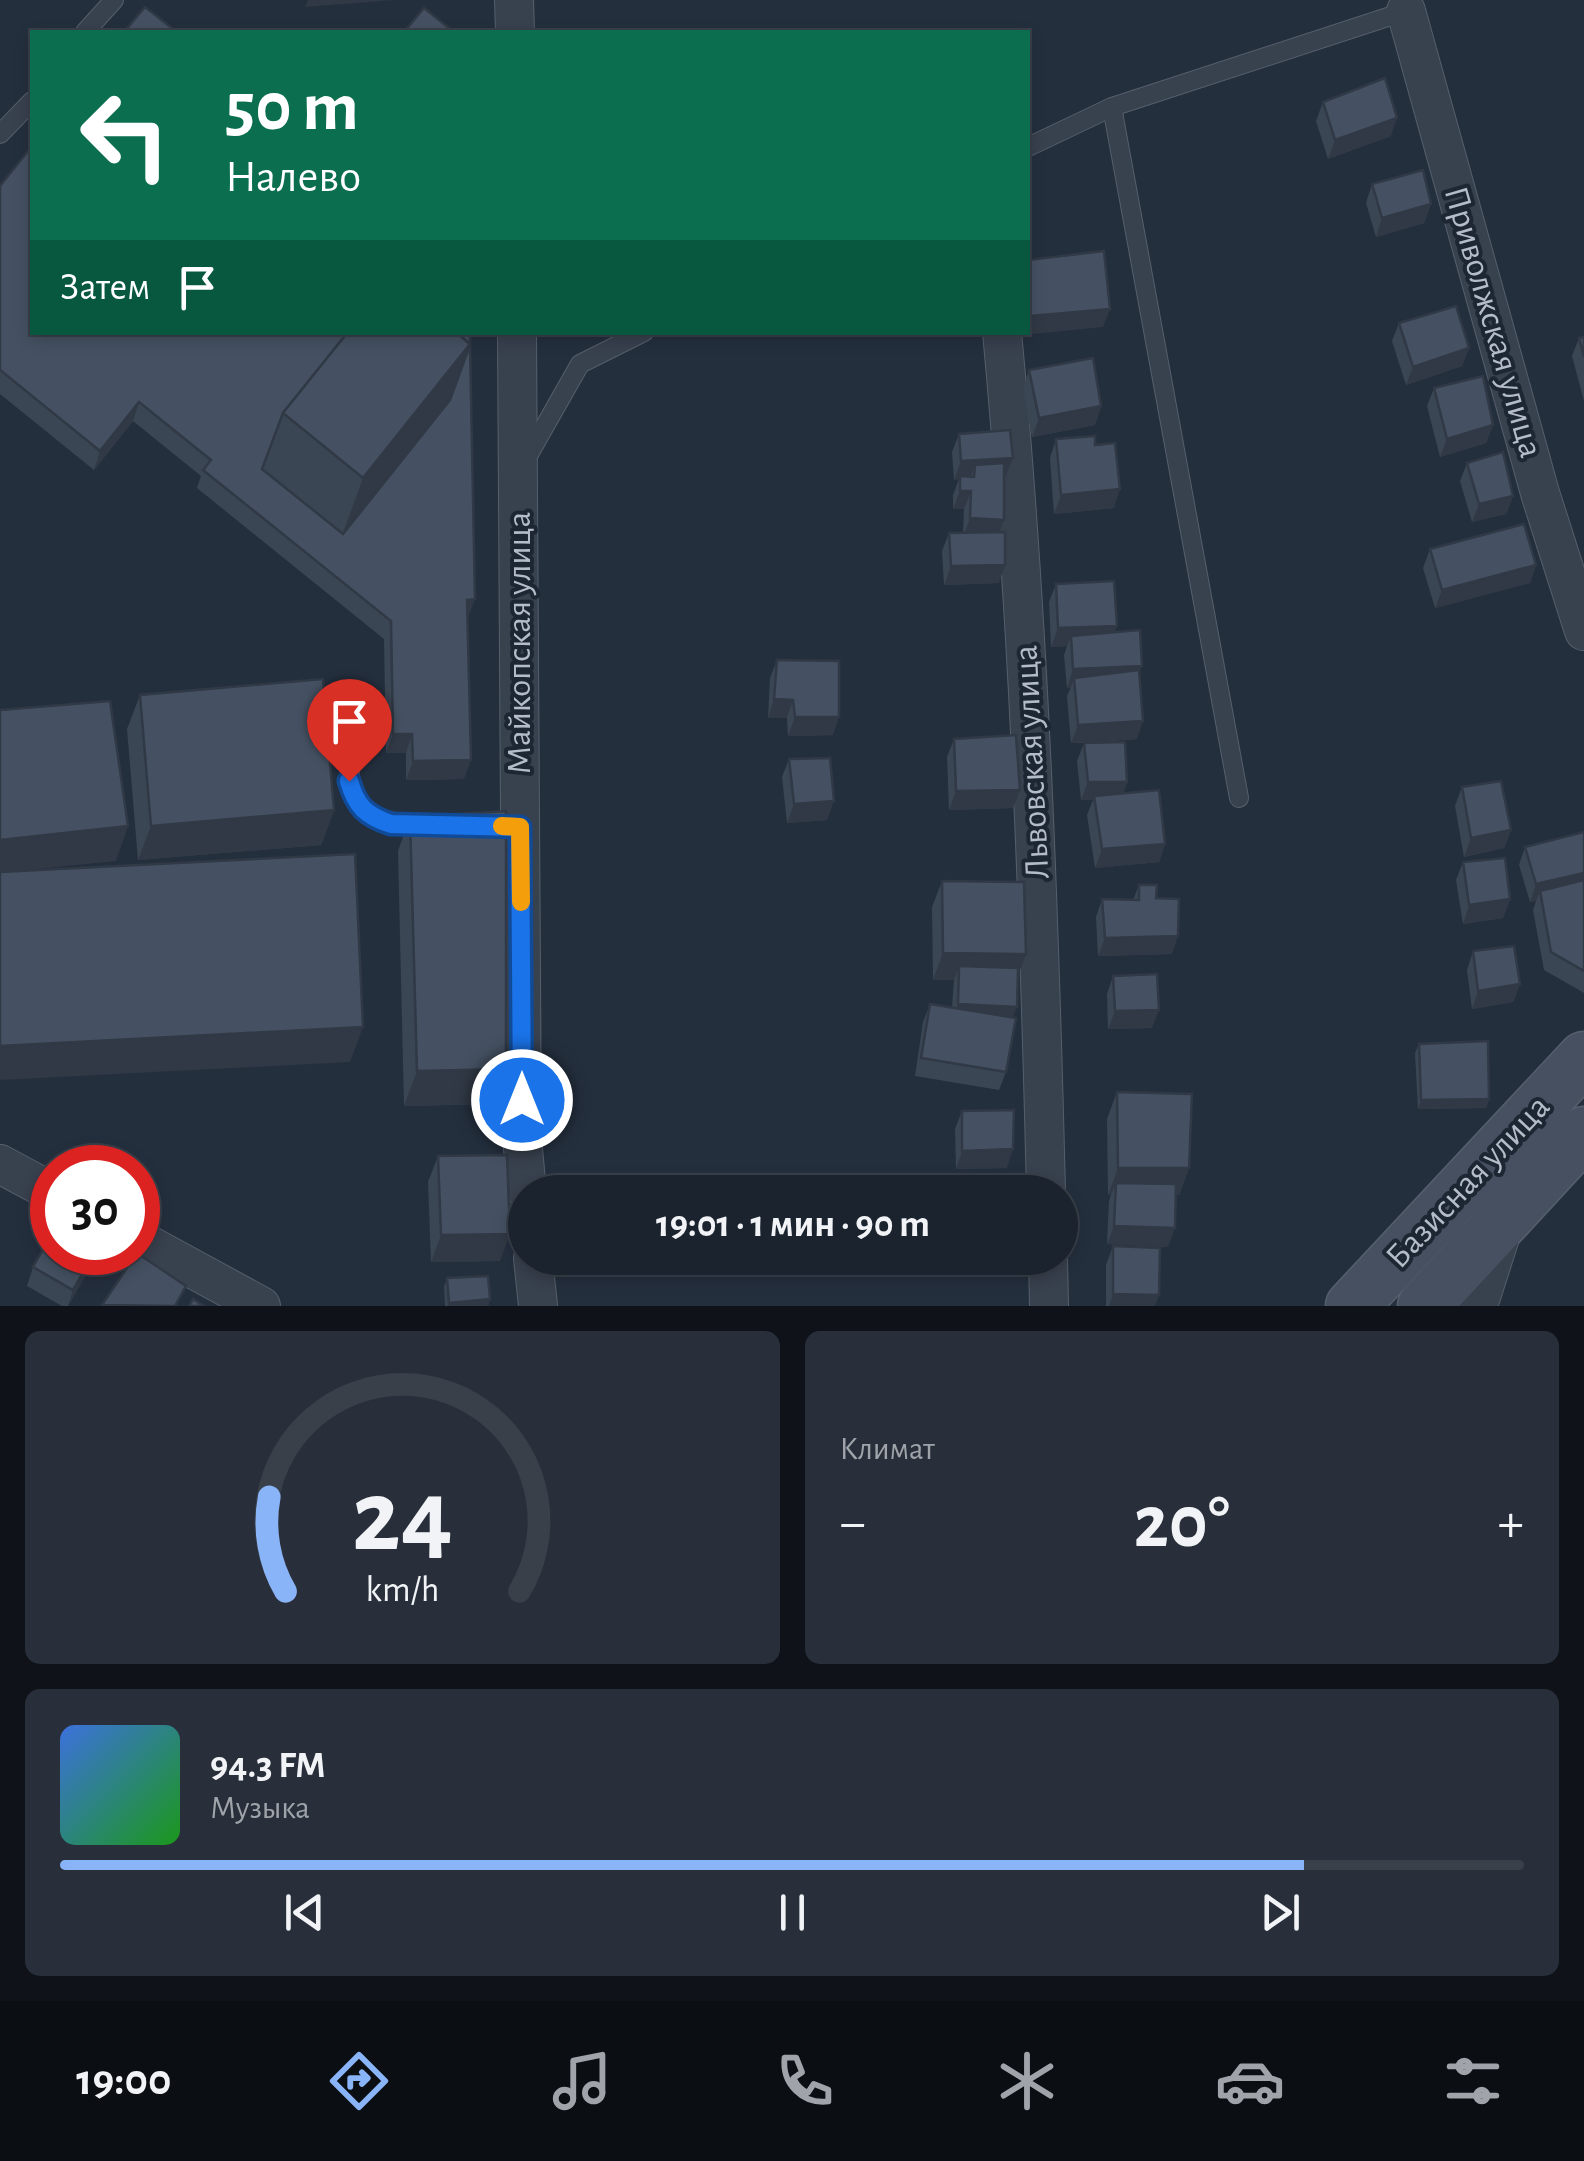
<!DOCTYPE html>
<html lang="ru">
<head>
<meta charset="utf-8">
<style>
	:root { --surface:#1b232e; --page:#282f3a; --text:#f1f3f6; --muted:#a0a4aa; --line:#39404a; --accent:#8ab4f8 }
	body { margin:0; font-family:"Alegreya Sans",sans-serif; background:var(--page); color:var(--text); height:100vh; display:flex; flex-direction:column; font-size:38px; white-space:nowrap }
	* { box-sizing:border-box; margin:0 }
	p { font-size:32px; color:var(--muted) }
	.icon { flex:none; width:55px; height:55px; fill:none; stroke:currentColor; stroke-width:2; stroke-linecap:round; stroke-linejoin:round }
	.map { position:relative; height:1306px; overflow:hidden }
	.sheet { display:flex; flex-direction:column; gap:25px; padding:25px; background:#0f1319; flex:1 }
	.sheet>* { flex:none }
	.banner { position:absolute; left:30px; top:30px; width:1000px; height:305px; border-radius:0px; box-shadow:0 5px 15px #0003,0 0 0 2px var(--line); background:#0b6e4f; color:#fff; overflow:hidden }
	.speed { position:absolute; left:30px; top:1145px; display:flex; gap:20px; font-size:50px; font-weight:700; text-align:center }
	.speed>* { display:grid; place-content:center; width:130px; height:130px; border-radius:50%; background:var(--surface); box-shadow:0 5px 15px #0003,0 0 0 2px var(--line); line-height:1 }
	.speed .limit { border:15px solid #d22; background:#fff; color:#111 }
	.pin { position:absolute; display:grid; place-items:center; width:85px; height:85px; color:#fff; margin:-102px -42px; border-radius:50% 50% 50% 0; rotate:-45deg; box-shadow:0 0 10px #0007 }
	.pin .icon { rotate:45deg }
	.me { position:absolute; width:110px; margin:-55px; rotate:0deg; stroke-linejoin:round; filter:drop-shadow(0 0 8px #0008) }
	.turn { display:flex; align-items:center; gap:35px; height:210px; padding:0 30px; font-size:45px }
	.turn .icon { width:130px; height:130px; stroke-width:2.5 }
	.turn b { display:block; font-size:70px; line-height:85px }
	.then { display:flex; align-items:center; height:95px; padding:0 30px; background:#0003; gap:20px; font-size:38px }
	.big { font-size:75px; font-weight:700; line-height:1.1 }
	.sheet .card { flex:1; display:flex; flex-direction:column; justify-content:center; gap:15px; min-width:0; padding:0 35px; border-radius:15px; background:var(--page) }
	.sheet .dial { align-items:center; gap:0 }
	.dial svg { height:260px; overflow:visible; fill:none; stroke:var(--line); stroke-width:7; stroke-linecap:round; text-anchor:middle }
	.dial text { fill:var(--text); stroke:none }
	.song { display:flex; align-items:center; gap:30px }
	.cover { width:120px; height:120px; border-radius:15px; background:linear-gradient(135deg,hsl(220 70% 55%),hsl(120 70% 35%)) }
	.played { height:10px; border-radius:5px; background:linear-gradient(90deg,var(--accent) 85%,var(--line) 85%) }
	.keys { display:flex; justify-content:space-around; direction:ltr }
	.heat { display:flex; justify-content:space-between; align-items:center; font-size:55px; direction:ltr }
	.sheet .tiles { flex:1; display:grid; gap:25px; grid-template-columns:1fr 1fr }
	.card:last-child { grid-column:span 2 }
	.trip { position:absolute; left:508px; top:1175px; width:570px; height:100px; border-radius:50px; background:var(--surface); box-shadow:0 5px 15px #0003,0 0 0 2px var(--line); font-weight:700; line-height:100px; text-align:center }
	.tab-bar { display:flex; height:160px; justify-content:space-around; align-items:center; background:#0b0e12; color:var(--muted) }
	.tab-bar .icon { width:70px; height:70px }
	.tab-bar .active { color:var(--accent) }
	.tab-bar b { font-size:45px; color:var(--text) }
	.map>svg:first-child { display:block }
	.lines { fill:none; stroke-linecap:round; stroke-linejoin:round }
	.lane-casing { stroke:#565f6c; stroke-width:20 }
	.street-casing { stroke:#565f6c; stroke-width:40 }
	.secondary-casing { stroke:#565f6c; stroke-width:55 }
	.lane { stroke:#38414e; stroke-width:18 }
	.street { stroke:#38414e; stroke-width:38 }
	.secondary { stroke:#465061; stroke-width:52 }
	.wall { fill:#3b4654 }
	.shaded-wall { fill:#303945 }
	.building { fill:#455162; stroke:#303945; stroke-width:2.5 }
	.route-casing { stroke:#114b97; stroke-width:25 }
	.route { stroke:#1a73e8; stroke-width:18 }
	.slow { stroke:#f59e0b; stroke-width:18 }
	.labels { text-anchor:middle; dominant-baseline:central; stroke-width:8; stroke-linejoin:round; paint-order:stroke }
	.street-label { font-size:35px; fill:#b4bcc9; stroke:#1d2633 }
</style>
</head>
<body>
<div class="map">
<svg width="1584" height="1306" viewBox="0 0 1584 1306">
	<rect width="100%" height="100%" fill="#242f3e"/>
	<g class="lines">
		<defs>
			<g id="lane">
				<path d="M85 32 114 0"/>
				<path d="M1112 107 1239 798"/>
				<path d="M0 134 32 101"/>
				<path d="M1028 147 1112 107 1406 11"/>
				<path d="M525 461 580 364 644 332"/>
				<path d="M348 728C350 804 346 822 430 825"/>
			</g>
			<g id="street">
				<path d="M514 0 515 32"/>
				<path d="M1406 11 1540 493 1584 631"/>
				<path d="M517 332 522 1138 527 1192"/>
				<path d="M1002 332C1029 619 1039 905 1046 1192"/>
				<path d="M0 1164 52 1192"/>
				<path d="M138 1239 261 1306"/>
				<path d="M533 1258 538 1306"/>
				<path d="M1048 1258 1049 1306"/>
				<path d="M1478 1306 1503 1228"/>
			</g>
			<g id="secondary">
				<path d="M1352 1306 1584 1058"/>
				<path d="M1424 1306 1584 1133"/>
			</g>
		</defs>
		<use href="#lane" class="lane-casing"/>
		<use href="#street" class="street-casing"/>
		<use href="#secondary" class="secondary-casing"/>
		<use href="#lane" class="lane"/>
		<use href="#street" class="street"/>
		<use href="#secondary" class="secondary"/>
	</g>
	<g class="wall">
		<path d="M1323 102 1391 136 1328 159 1316 121Z"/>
		<path d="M1372 184 1431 204 1424 223 1376 237 1366 203Z"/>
		<path d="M0 186 470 332 468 618 464 779 406 780V753H386L384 639 197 488 201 476 133 421 94 470 0 394Z"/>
		<path d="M1399 323 1469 348 1462 366 1406 385 1392 341Z"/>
		<path d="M1584 337V401L1572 356 1579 338Z"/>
		<path d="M1029 370 1101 406 1095 425 1032 437 1023 389Z"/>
		<path d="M1434 388 1493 425 1486 443 1440 457 1427 406Z"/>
		<path d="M959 434 1013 458 1006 476H1004V520L999 532V583L944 585 942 551 949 533H963L964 509H953V495L959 479 954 480 952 452Z"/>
		<path d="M1056 439 1095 445 1114 508 1054 514 1050 458Z"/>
		<path d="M1467 463 1513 496 1506 514 1472 522 1460 481Z"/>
		<path d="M1430 549 1536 565 1530 583 1435 608 1423 568Z"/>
		<path d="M1056 584 1117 626 1114 632 1140 672 1137 739 1084 743 1127 782 1123 793 1165 844 1159 862 1095 868 1087 815 1093 800H1081L1077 761 1084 743H1071L1067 696 1071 687 1067 688 1064 655 1067 646 1051 647 1049 602Z"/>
		<path d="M777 660 833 735 788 736 787 718H768L770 678Z"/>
		<path d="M140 695 334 810 321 845 138 860 127 729Z"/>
		<path d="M954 739 1020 790 1013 808 949 810 947 757Z"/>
		<path d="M789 759 827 820 787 823 782 777Z"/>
		<path d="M1462 787 1511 830 1504 848 1464 857 1455 806Z"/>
		<path d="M410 817 493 1104 404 1106 398 851Z"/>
		<path d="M1584 832V993L1544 970 1533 910 1536 901 1530 902 1519 865 1525 847Z"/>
		<path d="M1463 862 1510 899 1503 918 1463 924 1456 880Z"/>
		<path d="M942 881 1018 976 1006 1072 999 1090 915 1076 923 1022 930 1004 952 1007 954 980H933L932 907Z"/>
		<path d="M1139 885 1156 898 1172 954 1098 956 1096 917 1102 899 1133 900Z"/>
		<path d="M1473 951 1520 984 1513 1002 1472 1009 1467 970Z"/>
		<path d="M1113 976 1152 1028 1108 1029 1107 994Z"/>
		<path d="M1419 1044 1489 1099 1486 1108 1418 1109 1415 1053Z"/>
		<path d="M1117 1092 1189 1168 1179 1195H1176L1168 1247 1107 1244 1109 1201 1111 1195H1108L1107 1119Z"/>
		<path d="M962 1111 1007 1168 956 1169 955 1129Z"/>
		<path d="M438 1156 500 1261 431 1262 428 1182Z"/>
		<path d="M970 1178 1018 1192H965Z"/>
		<path d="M1113 1246 1155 1306H1106V1265Z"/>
		<path d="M52 1252H99L68 1306H62L27 1286 33 1267Z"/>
		<path d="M447 1278 490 1299 488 1306H445L444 1287Z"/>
	</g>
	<g class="shaded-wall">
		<path d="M308 0H394L305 7Z"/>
		<path d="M1397 118 1391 136 1328 159 1335 140Z"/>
		<path d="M1431 204 1424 223 1376 237 1382 218Z"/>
		<path d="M1110 309 1103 327 1023 335 1024 332H1028V323L1030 316Z"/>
		<path d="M470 344 444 418 336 552 363 478Z"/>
		<path d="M1469 348 1462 366 1406 385 1413 367Z"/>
		<path d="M139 402 133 421 94 470 100 451Z"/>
		<path d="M1101 406 1095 425 1032 437 1039 418Z"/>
		<path d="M1493 425 1486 443 1440 457 1447 439Z"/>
		<path d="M1013 458 1006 476 974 478 975 465 970 479 954 480 961 461Z"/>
		<path d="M1120 489 1114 508 1054 514 1061 495Z"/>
		<path d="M960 491H971L964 509H953Z"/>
		<path d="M1513 496 1506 514 1472 522 1479 504Z"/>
		<path d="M970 518 1004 520 997 538 963 537Z"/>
		<path d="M1005 565 999 583 944 585 951 566Z"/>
		<path d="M1536 565 1530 583 1435 608 1442 590Z"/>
		<path d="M475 599 468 618H460L467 600Z"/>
		<path d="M1117 626 1110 644 1071 636 1067 646 1051 647 1058 628Z"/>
		<path d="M1142 666 1135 684 1074 678 1071 687 1067 688 1073 669Z"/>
		<path d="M774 699 793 700 787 718H768Z"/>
		<path d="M795 717H839L833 735 788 736Z"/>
		<path d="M1143 721 1137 739 1071 743 1078 725Z"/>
		<path d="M393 734H412L406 753H386Z"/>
		<path d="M471 760 464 779 406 780 413 761Z"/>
		<path d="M1088 782H1127L1121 800 1094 796 1093 800H1081Z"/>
		<path d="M1020 790 1013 808 949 810 956 791Z"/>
		<path d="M834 801 827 820 787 823 794 804Z"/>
		<path d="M334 810 321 845 138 860 151 826Z"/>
		<path d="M128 826 116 861 0 873V840Z"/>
		<path d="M1511 830 1504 848 1464 857 1471 838Z"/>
		<path d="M1165 844 1159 862 1095 868 1102 849Z"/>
		<path d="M1584 873V889L1540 891 1536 901 1530 902 1536 884Z"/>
		<path d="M1510 899 1503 918 1463 924 1469 905Z"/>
		<path d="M1178 936 1172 954 1098 956 1105 938Z"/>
		<path d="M943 953 1026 954 1016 981 959 966 954 980H933Z"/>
		<path d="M1520 984 1513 1002 1472 1009 1478 991Z"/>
		<path d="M958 1004 1017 1007 1010 1025 952 1022Z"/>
		<path d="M1159 1010 1152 1028 1108 1029 1115 1011Z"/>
		<path d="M363 1027 350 1062 0 1080V1046Z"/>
		<path d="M506 1069 493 1104 404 1106 417 1071Z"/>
		<path d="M1489 1099 1486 1108 1418 1109 1421 1100Z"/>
		<path d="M1013 1149 1007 1168 956 1169 962 1151Z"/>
		<path d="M1118 1168H1189L1179 1195H1115L1116 1183 1111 1195H1108Z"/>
		<path d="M1114 1226 1175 1228 1168 1247 1107 1244Z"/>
		<path d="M510 1234 500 1261 431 1262 441 1235Z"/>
		<path d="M95 1252H99L68 1306 73 1290Z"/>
		<path d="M1113 1294 1159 1295 1155 1306H1109Z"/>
		<path d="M490 1299 488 1306H448L449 1303Z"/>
	</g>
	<g class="building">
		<path d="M145 7 177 32H124Z"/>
		<path d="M424 8 454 32H404Z"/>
		<path d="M1385 78 1397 118 1335 140 1323 102Z"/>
		<path d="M32 146V332H348L283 413 262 469 343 534 450 400 470 345 475 599 467 600 471 760 413 761 412 734H393L391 621 203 470 211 460 139 402 100 451 0 370V186Z"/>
		<path d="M1423 170 1431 204 1382 218 1372 184Z"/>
		<path d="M1104 251 1110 309 1030 316 1028 297V260Z"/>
		<path d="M1456 306 1469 348 1413 367 1399 323Z"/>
		<path d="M348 332H456L470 344 363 478 283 413Z"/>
		<path d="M456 332H470V344Z"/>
		<path d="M1584 337V357L1579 338Z"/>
		<path d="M1093 358 1101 406 1039 418 1029 370Z"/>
		<path d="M1483 376 1493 425 1447 439 1434 388Z"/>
		<path d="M1010 430 1013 458 961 461 959 434Z"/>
		<path d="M1095 436V445L1115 443 1120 489 1061 495 1056 439Z"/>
		<path d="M1503 452 1513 496 1479 504 1467 463Z"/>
		<path d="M1004 463V520L970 518 971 491H960V476L974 477 975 465Z"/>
		<path d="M1524 524 1536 565 1442 590 1430 549Z"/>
		<path d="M1005 532V565L951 566 949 533Z"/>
		<path d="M1114 581 1117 626 1058 628 1056 584Z"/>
		<path d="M1140 630 1142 666 1073 669 1071 636Z"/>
		<path d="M777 660 839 661V717H795L793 700 774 699Z"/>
		<path d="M1139 670 1143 721 1078 725 1074 678Z"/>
		<path d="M323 679 334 810 151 826 140 695Z"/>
		<path d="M110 701 128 826 0 840V710Z"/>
		<path d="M1016 735 1020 790 956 791 954 739Z"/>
		<path d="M1125 742 1127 782H1088L1084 743Z"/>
		<path d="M830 758 834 801 794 804 789 759Z"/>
		<path d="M1501 781 1511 830 1471 838 1462 787Z"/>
		<path d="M1159 790 1165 844 1102 849 1094 796Z"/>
		<path d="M506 811V1069L417 1071 410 817Z"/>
		<path d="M1584 832V873L1536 884 1525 847Z"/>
		<path d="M355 854 363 1027 0 1046V872Z"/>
		<path d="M1505 858 1510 899 1469 905 1463 862Z"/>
		<path d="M1584 880V971L1551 952 1540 891Z"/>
		<path d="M942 881 1024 882 1026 954 943 953Z"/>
		<path d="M1139 885H1157L1156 898 1179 899 1178 936 1105 938 1102 899 1139 900Z"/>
		<path d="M1514 946 1520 984 1478 991 1473 951Z"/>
		<path d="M959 966 1018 968 1017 1007 958 1004Z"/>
		<path d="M1157 974 1159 1010 1115 1011 1113 976Z"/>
		<path d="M930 1004 1016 1018 1006 1072 921 1058Z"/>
		<path d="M1488 1041 1489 1099 1421 1100 1419 1044Z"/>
		<path d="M1117 1092 1192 1094 1189 1168H1118Z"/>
		<path d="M1014 1110 1013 1149 962 1151V1111Z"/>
		<path d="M507 1155 510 1234 441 1235 438 1156Z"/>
		<path d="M1017 1176 1018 1192H972L970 1178Z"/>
		<path d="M1116 1183 1176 1184 1175 1228 1114 1226Z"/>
		<path d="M52 1233V1252H95L73 1290 33 1267Z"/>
		<path d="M1113 1246 1160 1248 1159 1295 1113 1294Z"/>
		<path d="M137 1253 186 1286 175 1306 102 1305Z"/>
		<path d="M488 1276 490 1299 449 1303 447 1278Z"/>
		<path d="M193 1299 204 1306H189Z"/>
	</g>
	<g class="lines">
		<defs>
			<path id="route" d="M349 781C356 806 366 816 391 824L520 827 522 1100"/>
		</defs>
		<use href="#route" class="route-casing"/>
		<use href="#route" class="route"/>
		<path class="slow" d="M502 826 520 827 521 902"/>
	</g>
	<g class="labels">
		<g class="street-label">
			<text transform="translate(1493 322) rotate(74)">Приволжская улица</text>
			<text transform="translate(519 643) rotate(-90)">Майкопская улица</text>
			<text transform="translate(1032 762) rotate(-93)">Львовская улица</text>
			<text transform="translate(1468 1182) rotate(-47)">Базисная улица</text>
		</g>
	</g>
</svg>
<div class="speed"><div class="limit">30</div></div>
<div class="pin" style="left:349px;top:781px;background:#d93025"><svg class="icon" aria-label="arrive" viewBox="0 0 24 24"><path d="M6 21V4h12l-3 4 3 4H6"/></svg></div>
<svg class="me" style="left:522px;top:1100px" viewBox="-20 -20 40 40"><circle r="17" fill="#1a73e8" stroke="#fff" stroke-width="3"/><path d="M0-11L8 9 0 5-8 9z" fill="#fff"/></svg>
<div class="trip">19:01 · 1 мин · 90 m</div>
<div class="banner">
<div class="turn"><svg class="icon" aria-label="left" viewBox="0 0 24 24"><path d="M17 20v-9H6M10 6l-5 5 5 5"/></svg><div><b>50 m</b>Налево</div></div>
<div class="then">Затем<svg class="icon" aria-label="arrive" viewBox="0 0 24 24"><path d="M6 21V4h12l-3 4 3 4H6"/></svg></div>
</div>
</div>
<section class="sheet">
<div class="tiles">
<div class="card dial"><svg viewBox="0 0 100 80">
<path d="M14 69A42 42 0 1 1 86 69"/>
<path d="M14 69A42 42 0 0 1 9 40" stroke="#8ab4f8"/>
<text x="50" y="56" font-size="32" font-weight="700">24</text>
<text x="50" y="72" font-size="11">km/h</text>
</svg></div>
<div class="card"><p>Климат</p>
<div class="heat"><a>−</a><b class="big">20°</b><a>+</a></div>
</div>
<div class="card">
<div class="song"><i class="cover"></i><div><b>94.3 FM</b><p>Музыка</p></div></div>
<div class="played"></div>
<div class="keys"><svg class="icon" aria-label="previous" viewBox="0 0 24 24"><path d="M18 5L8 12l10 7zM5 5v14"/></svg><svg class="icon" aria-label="pause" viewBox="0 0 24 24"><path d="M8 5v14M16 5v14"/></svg><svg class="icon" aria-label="next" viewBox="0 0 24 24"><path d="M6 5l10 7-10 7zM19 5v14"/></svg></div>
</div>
</div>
</section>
<nav class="tab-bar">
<b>19:00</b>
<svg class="icon active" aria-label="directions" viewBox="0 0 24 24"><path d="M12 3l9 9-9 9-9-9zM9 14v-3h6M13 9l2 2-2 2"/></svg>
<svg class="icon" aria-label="music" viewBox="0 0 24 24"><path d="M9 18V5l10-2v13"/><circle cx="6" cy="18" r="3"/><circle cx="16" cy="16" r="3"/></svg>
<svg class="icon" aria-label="phone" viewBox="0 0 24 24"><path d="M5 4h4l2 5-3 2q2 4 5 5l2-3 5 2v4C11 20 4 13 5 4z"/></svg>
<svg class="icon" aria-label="climate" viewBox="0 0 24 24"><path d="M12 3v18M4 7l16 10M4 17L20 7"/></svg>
<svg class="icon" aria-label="car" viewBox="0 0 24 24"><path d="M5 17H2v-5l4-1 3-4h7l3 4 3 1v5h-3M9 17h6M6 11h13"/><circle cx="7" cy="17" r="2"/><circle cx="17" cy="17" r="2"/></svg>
<svg class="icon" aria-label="filters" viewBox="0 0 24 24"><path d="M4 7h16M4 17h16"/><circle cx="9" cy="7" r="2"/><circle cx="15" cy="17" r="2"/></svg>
</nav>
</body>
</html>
